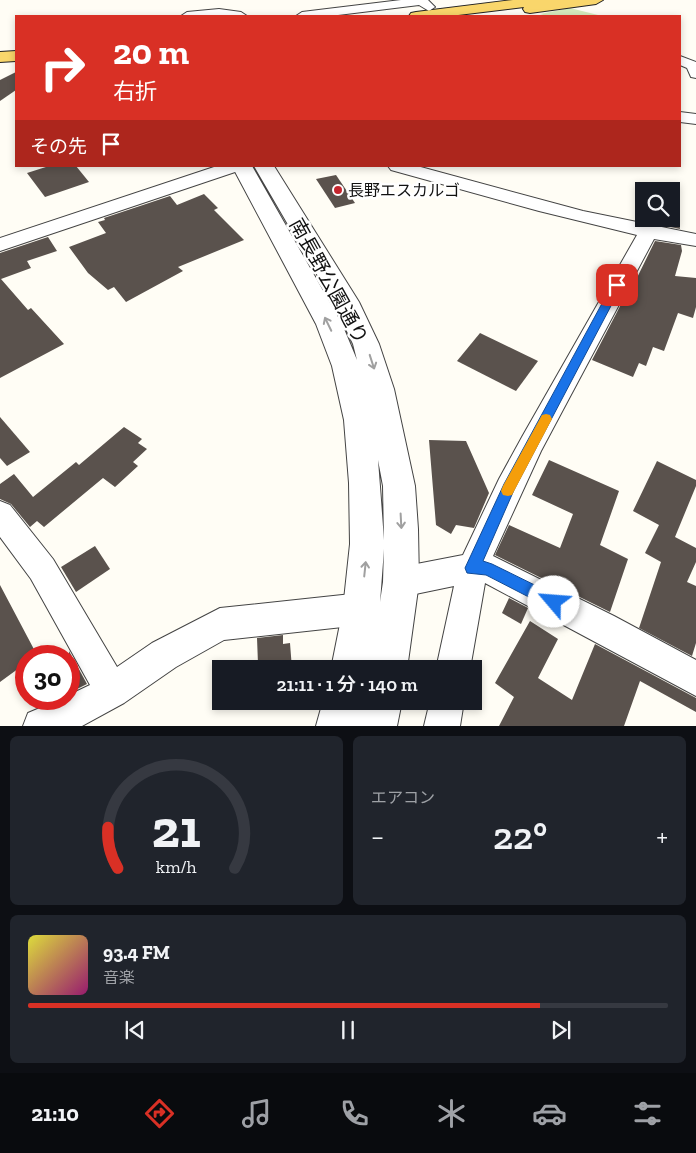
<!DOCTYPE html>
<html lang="ja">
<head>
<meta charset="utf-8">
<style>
	:root { --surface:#171b24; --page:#20242c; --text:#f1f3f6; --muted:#9ea1a6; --line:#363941; --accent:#d93025 }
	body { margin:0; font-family:"Zilla Slab","Noto Sans JP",serif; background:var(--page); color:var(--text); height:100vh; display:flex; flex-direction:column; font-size:19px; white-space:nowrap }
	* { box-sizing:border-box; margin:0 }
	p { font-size:16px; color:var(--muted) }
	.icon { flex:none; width:28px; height:28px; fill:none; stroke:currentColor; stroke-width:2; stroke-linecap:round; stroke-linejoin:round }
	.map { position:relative; height:726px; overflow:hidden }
	.sheet { display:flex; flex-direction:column; gap:10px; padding:10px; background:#0d0f14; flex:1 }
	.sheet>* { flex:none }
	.guide { position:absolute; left:15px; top:15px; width:666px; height:152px; border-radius:0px; box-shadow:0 2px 8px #0003; background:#d93025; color:#fff; overflow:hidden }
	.tools { position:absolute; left:635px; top:182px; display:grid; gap:10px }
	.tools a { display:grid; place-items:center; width:45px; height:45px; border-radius:0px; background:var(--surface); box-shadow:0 2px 8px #0003; font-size:25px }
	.speed { position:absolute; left:15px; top:645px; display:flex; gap:10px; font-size:25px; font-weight:700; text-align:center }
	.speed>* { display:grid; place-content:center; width:65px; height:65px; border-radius:50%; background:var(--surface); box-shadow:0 2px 8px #0003; line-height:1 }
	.speed .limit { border:8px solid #d22; background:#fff; color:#111 }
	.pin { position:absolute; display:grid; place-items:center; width:42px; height:42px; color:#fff; margin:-21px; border-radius:10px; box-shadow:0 2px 8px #0006 }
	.me { position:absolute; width:55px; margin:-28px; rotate:297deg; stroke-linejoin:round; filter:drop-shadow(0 0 4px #0008) }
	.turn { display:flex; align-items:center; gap:18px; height:105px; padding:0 15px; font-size:22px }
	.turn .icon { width:65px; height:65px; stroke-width:2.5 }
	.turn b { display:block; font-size:35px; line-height:42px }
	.then { display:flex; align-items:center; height:48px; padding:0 15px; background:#0003; gap:10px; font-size:19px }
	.big { font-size:38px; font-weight:600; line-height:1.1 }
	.sheet .card { flex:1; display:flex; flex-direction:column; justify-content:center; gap:8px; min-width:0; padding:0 18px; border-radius:8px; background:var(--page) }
	.sheet .dial { align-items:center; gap:0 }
	.dial svg { height:130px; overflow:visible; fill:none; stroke:var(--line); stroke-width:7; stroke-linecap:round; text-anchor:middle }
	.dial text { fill:var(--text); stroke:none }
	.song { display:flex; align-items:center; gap:15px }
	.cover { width:60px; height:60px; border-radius:8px; background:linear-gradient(135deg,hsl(60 70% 55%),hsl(320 70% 35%)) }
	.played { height:5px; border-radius:2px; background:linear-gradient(90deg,var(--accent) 80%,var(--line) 80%) }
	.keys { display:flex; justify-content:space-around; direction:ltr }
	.heat { display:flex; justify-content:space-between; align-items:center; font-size:28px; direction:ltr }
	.sheet .tiles { flex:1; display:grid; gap:10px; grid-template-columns:1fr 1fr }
	.card:last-child { grid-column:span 2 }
	.trip { position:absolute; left:212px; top:660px; width:270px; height:50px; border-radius:0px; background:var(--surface); box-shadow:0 2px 8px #0003; font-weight:600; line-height:50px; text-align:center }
	.tab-bar { display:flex; height:80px; justify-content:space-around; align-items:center; background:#090b0e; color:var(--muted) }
	.tab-bar .icon { width:35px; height:35px }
	.tab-bar .current { color:var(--accent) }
	.tab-bar b { font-size:22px; color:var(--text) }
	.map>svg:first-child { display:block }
	.green { fill:#d5ebbd }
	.building { fill:#5a524d }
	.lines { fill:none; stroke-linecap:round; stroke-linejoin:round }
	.minor-casing { stroke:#444; stroke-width:2 }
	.tertiary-casing { stroke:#444; stroke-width:2 }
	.primary-casing { stroke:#222; stroke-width:2 }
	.minor { fill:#fff; fill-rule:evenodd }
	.tertiary { fill:#fff; fill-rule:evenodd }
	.primary { fill:#f9d66b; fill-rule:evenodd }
	.oneway { stroke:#a0a0a0 }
	.route { fill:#1a73e8; stroke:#114b97 }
	.slow { fill:#f59e0b }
	.poi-dot { fill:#c4262e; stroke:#fff; stroke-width:2 }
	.labels { text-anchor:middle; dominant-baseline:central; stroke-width:5; stroke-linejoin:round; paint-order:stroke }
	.far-poi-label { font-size:16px; fill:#111; stroke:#fff; text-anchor:start }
	.street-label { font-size:20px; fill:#111; stroke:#fff }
</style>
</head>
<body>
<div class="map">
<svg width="696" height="726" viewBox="0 0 696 726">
	<rect width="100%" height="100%" fill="#fffdf5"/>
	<path class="green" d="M570 8 602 16H547L540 14Z"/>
	<g class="building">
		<path d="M16 72V90L0 101V80Z"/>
		<path d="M49 166H76L89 182 45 197 27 173Z"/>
		<path d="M336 175 355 203 335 208 316 179Z"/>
		<path d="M638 187 676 191 680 229 656 224 655 219H671V191H644V206H641Z"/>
		<path d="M204 194 218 208 214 210 244 240 178 267 183 271 126 302 114 287 108 290 88 273 69 247 106 233 98 222 105 220 104 218 170 196 177 205Z"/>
		<path d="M48 237 57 251 27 261 31 268 1 279 28 310 31 308 64 344 0 378V253Z"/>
		<path d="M655 241 681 245 682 251 675 276 696 278V307L693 318 678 313 664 351 653 347 646 366 639 363 633 377 592 360 628 291 630 292Z"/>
		<path d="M480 333 538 361 516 391 457 361Z"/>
		<path d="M0 417 30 452 7 466 0 458Z"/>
		<path d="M124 427 142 439 138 443 147 449 133 462 138 466 115 487 103 478 44 527 37 521 30 527 11 504 0 499V484L14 474 33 497 76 462 79 465Z"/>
		<path d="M429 440 466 441 489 493 474 528 456 525 451 534 436 525Z"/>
		<path d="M549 460 619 491 600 545 628 559 610 612 495 555 509 525 560 548 573 514 532 495Z"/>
		<path d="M657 461 696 480V486L675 537 696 548V562L687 582 696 586V643L692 656 639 628 661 562 645 553 659 525 633 511Z"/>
		<path d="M95 546 110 569 76 592 61 567Z"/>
		<path d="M0 585 37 655 26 656V663L0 682Z"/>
		<path d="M509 598 528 608 521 624 502 613Z"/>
		<path d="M530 621 558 639 538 678 572 700 595 644 696 698V712L640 681 624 726H499L514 697 495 683Z"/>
		<path d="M283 635V644L290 643 292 669H262V663L258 664 257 638Z"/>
		<path d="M69 651 87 684 69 693Z"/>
	</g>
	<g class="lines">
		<defs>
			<g id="minor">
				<path d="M401 0H428L435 7 429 11 419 5 330 16H296L302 12Z"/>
				<path d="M219 9 241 12 247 16H181L187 12Z"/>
				<path d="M680 56 696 62V78L691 77 687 68 680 65Z"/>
				<path d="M680 112 696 114V124L680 122Z"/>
				<path d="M217 166H244L241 170 0 251V238Z"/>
				<path d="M388 166H417L583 211 696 234V246L654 239 541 451 493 556 614 616 696 660V696L485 583 470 669H436L454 586 401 597 390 592 386 582 390 572 401 567 463 555 499 479 522 437 637 235 539 211 391 170Z"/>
				<path d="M0 501 10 505 53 559 117 667 152 643 220 608 361 593 372 598 377 609 372 620 361 625 224 640 176 667 124 703 82 726H23L28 713 61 699H69V695L90 685 31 579 0 537Z"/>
				<path d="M430 701H464L460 726H424Z"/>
			</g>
			<g id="tertiary">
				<path d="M232 166H252L342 324 357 360 353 344 333 302 254 166H274L359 302 379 344 394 389 415 486 418 529 419 582 407 669H331L343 609 350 544 349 483 344 420 332 366 316 324ZM378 460 383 486 384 540ZM384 549 383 582 380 602Z"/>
				<path d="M323 701H402L397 726H316Z"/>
			</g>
			<g id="primary">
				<path d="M513 0H603L596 4 530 13 525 12 523 9 524 7 450 16H409L411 13 416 12Z"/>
				<path d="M16 51V61L0 62V52Z"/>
			</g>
		</defs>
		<use href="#minor" class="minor-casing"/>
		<use href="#tertiary" class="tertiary-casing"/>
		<use href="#primary" class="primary-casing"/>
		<use href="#minor" class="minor"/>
		<use href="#tertiary" class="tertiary"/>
		<use href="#primary" class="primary"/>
	</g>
	<defs><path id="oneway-shaft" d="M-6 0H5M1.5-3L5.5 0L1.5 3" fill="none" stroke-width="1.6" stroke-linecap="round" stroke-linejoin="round" transform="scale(1.25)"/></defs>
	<g class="oneway">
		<use href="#oneway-shaft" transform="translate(328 324) rotate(-116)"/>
		<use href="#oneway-shaft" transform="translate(372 362) rotate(72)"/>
		<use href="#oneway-shaft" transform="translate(401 521) rotate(87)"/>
		<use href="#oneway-shaft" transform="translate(365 569) rotate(-84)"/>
	</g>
	<path class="route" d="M617 282 622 285 514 490 483 561 492 564 559 597 561 602 559 607 554 610 486 575 467 573 465 568 504 484 612 285Z"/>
	<path class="slow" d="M546 414 550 415 552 419 512 495 508 496 503 495 501 491 503 486 542 415Z"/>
	<circle class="poi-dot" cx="338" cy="190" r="5"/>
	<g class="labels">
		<g class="far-poi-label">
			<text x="348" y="190">長野エスカルゴ</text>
		</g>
		<g class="street-label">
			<text transform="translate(329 281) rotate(61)">南長野公園通り</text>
		</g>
	</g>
</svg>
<div class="tools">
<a><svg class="icon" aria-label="search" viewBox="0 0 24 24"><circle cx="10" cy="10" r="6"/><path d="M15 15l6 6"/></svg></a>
</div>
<div class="speed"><div class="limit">30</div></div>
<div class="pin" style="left:617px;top:285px;background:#d93025"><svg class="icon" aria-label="arrive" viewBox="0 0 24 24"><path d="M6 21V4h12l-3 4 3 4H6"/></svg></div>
<svg class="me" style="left:554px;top:602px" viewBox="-20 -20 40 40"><circle r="19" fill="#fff"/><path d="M0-13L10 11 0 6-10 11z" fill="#1a73e8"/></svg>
<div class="trip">21:11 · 1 分 · 140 m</div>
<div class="guide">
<div class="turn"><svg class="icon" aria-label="right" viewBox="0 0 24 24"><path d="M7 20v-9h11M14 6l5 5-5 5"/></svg><div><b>20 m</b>右折</div></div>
<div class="then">その先<svg class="icon" aria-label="arrive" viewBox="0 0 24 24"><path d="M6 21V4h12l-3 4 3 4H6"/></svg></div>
</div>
</div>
<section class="sheet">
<div class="tiles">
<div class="card dial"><svg viewBox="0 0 100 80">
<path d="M14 69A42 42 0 1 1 86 69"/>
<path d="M14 69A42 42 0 0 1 8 44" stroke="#d93025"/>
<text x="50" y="56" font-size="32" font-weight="700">21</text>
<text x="50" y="72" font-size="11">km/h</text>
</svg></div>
<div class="card"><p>エアコン</p>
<div class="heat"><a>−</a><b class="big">22°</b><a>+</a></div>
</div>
<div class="card">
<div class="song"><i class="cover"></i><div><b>93.4 FM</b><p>音楽</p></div></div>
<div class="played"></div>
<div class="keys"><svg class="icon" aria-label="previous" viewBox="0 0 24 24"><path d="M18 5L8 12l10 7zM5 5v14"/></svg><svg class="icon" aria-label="pause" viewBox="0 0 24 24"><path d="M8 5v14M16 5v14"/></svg><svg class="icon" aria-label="next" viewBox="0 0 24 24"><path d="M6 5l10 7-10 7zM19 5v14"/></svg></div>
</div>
</div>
</section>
<nav class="tab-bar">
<b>21:10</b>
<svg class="icon current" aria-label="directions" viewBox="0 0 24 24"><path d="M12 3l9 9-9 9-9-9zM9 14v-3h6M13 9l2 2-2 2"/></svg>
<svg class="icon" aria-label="music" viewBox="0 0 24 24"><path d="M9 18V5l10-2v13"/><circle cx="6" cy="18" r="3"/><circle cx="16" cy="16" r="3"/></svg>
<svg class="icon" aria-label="phone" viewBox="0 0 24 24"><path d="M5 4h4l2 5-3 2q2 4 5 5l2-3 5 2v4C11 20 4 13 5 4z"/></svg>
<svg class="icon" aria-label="climate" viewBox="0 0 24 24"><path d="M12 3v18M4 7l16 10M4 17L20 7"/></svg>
<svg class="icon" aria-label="car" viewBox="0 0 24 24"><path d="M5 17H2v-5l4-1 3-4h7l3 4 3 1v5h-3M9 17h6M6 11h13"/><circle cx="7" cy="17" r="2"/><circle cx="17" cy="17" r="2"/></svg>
<svg class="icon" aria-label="filters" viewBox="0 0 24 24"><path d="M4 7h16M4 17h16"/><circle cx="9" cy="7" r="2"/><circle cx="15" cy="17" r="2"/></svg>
</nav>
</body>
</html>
